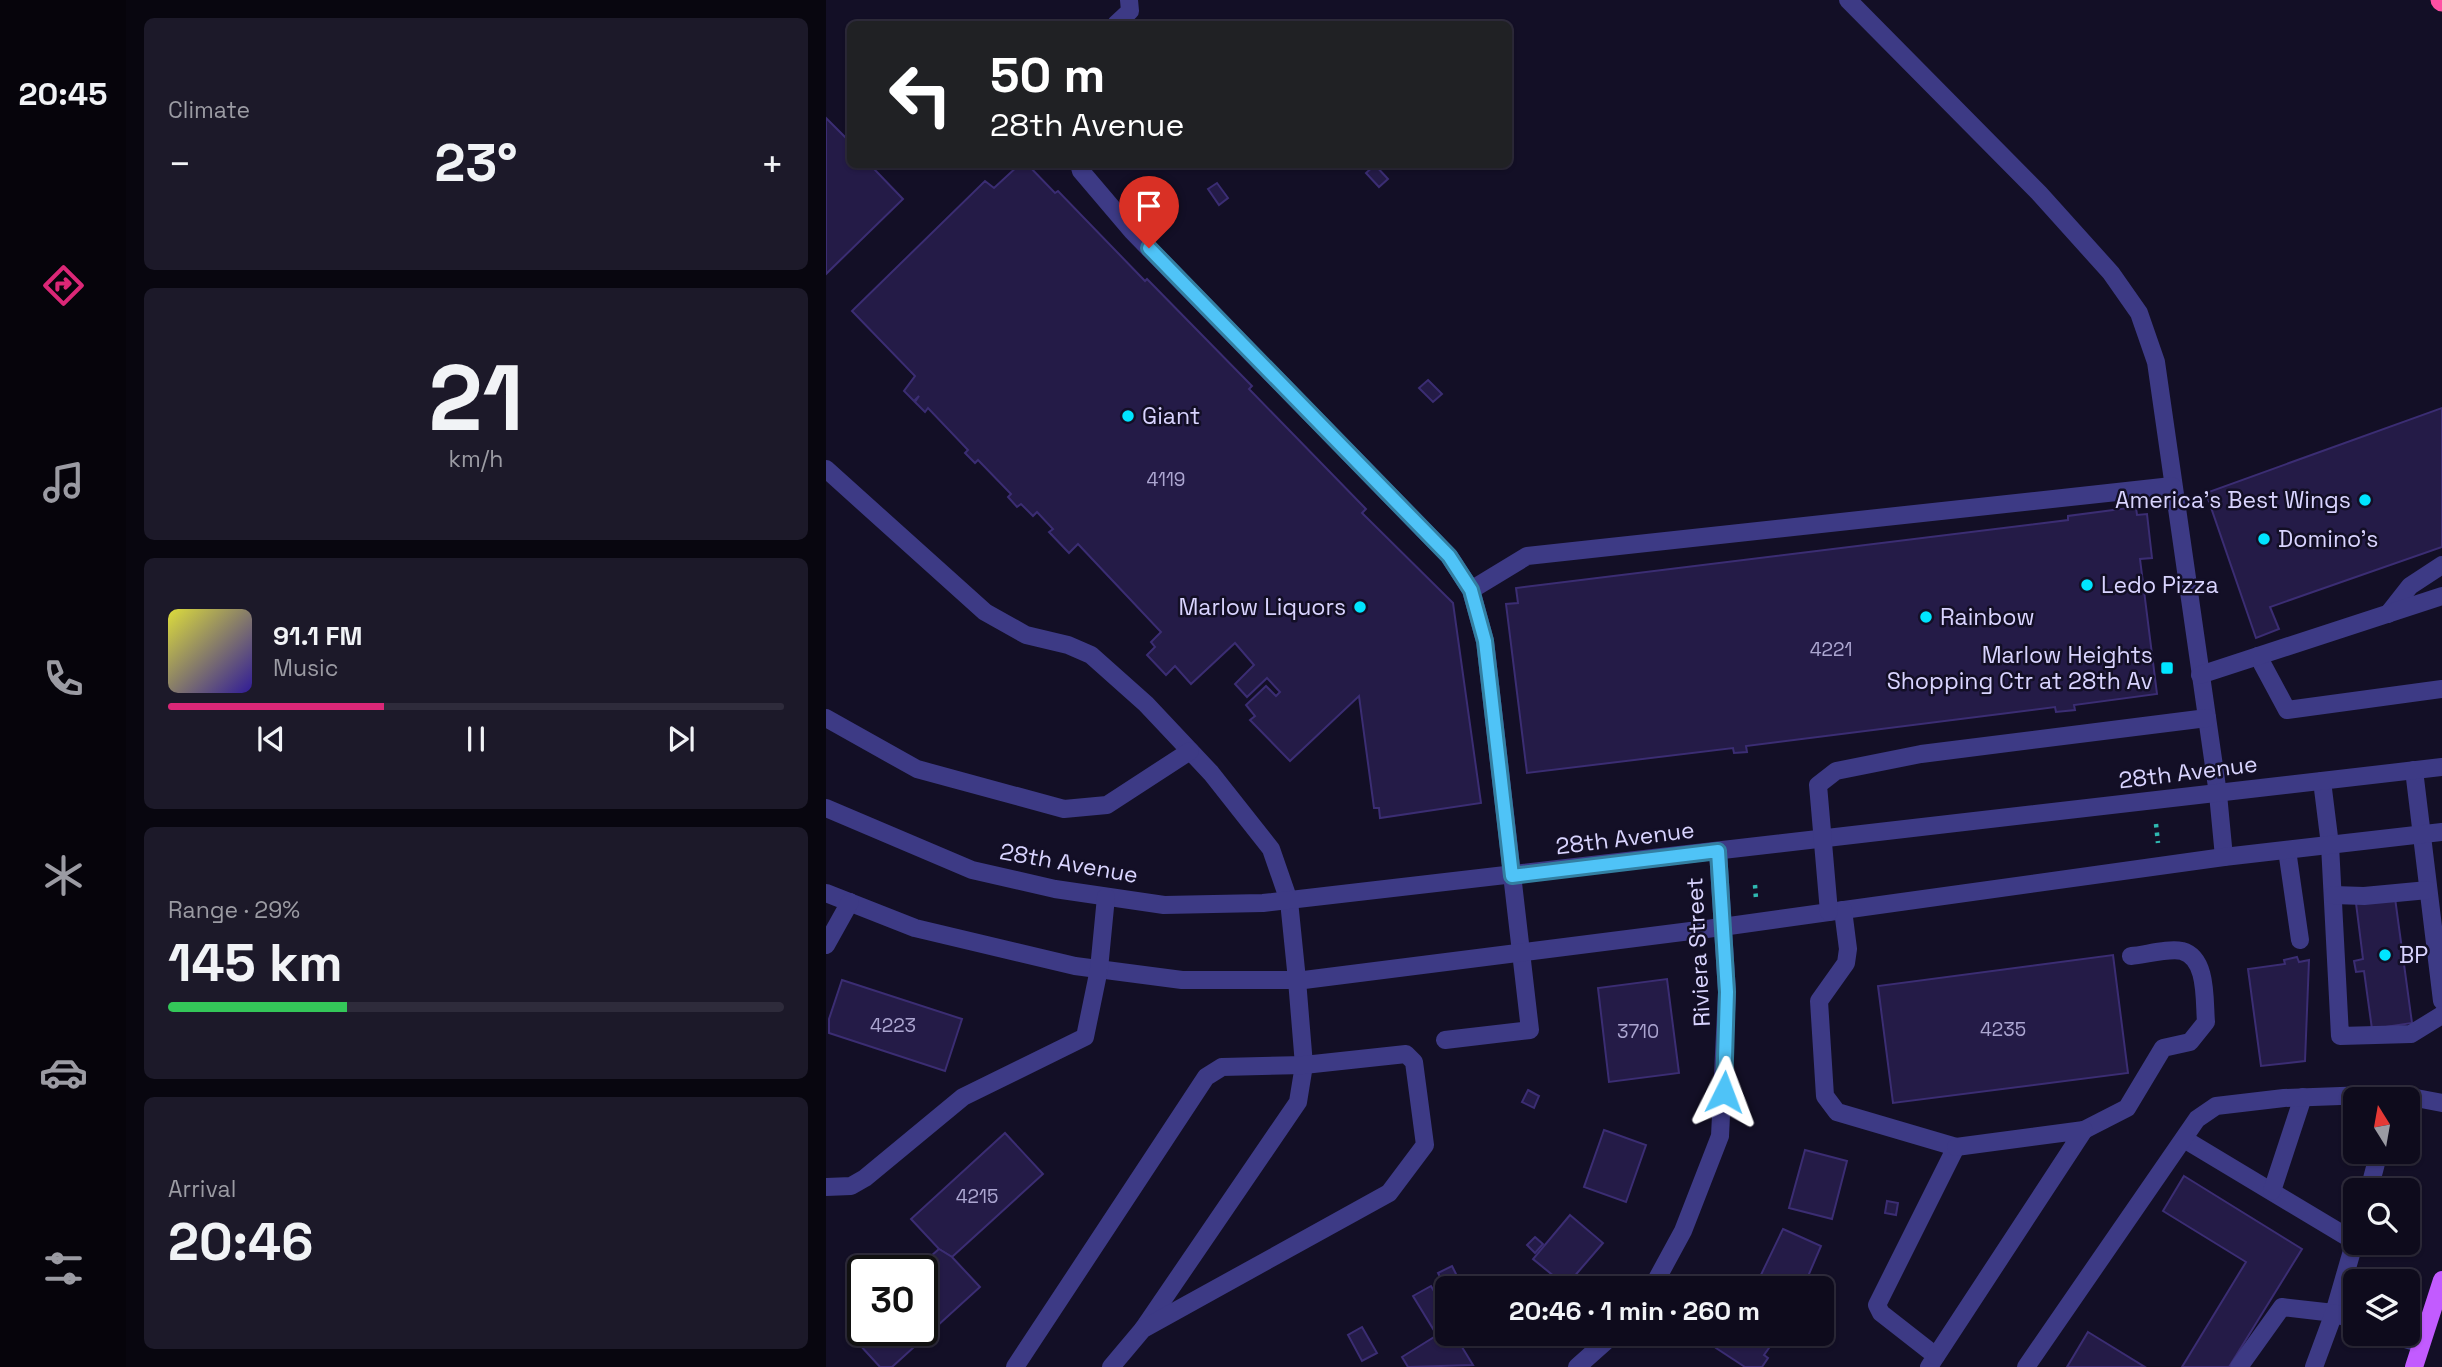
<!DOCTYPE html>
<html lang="en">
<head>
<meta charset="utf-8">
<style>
	:root { --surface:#0e0b1c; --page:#1c1929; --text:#f1f3f6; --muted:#9b9ba3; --line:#2e2b3b; --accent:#db2777 }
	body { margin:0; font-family:"Space Grotesk",sans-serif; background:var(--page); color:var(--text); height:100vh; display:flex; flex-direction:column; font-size:26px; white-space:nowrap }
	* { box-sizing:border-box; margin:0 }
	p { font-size:23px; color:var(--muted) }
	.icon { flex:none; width:38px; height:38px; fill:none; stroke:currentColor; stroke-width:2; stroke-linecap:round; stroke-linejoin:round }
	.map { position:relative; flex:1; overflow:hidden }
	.sheet { display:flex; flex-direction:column; gap:18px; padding:18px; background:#08060f; width:700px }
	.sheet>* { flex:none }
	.top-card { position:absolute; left:21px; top:21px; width:665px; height:147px; border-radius:10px; box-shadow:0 2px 5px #0004,0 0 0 2px var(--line); background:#202124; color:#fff; overflow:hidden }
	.needle { width:46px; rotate:349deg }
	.buttons { position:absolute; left:1517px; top:1087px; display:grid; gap:14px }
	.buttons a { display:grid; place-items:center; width:77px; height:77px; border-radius:10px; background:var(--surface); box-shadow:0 2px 5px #0004,0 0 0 2px var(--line); font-size:35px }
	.speed { position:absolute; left:21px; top:1255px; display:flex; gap:14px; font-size:35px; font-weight:700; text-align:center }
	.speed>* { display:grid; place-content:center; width:91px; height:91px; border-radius:50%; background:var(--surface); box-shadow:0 2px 5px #0004,0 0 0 2px var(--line); line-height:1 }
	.speed .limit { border:4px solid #111; border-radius:10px; background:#fff; color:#111 }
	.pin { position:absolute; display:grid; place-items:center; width:60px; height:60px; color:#fff; margin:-72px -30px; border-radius:50% 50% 50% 0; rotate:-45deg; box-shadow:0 0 7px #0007 }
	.pin .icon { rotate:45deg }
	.me { position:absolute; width:77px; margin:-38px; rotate:3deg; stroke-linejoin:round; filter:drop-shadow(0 0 5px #0008) }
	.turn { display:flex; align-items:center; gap:24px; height:147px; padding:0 28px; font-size:32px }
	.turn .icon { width:91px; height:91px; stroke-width:2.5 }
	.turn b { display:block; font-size:49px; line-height:60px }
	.big { font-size:52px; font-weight:700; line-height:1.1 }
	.sheet .tile { flex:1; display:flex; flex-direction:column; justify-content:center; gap:10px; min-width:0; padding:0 24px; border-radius:10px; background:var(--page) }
	.sheet .dial { align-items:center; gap:0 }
	.dial b { font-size:91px; line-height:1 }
	.song { display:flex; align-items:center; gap:21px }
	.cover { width:84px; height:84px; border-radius:10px; background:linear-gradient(135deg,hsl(60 70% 55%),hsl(250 70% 35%)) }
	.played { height:7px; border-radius:4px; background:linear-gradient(90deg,var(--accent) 35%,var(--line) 35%) }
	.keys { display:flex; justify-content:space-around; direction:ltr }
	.heat { display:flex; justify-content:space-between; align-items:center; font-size:38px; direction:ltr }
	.charge { height:10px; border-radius:5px; background:linear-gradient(90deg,#34c759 29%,var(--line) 0) }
	.trip { position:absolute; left:609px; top:1276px; width:399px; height:70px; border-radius:10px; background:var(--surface); box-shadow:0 2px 5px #0004,0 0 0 2px var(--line); font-weight:700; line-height:70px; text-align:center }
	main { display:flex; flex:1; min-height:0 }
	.dock { display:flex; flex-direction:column; width:126px; justify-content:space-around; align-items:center; background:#06040b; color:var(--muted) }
	.dock .icon { width:49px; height:49px }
	.dock .current { color:var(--accent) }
	.dock b { font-size:32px; color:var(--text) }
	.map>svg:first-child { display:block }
	.building { fill:#241b47; stroke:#3b2d73; stroke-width:2 }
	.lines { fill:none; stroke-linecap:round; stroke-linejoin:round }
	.path { stroke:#2fb8b0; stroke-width:4.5; stroke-dasharray:3.5 5; stroke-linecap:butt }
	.minor { stroke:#3d3a85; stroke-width:18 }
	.major { stroke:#c25bff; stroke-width:18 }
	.highway { stroke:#ff4fa3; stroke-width:21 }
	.route-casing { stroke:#337fa1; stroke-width:18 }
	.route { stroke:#4fc3f7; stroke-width:12 }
	.poi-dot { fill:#00e5ff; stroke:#130f26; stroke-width:2.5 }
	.labels { text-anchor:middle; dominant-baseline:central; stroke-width:5; stroke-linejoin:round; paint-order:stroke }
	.number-label { font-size:19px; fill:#aca6d1 }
	.poi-label { font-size:23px; fill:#d9d4ff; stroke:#130f26; text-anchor:start }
	.street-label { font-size:23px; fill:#d9d4ff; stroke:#130f26 }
</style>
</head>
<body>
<main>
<nav class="dock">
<b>20:45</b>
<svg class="icon current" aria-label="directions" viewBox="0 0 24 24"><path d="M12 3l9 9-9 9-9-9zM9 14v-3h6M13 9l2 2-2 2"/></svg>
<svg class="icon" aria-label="music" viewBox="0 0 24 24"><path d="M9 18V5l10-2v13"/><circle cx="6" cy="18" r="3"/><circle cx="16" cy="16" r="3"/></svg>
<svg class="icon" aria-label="phone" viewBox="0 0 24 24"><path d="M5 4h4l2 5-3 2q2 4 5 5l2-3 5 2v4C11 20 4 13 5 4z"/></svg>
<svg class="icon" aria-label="climate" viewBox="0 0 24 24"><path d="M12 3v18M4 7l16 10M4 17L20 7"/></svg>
<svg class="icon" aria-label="car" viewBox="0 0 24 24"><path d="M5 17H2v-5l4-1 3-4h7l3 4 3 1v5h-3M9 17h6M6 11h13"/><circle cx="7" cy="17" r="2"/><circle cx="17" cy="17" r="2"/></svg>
<svg class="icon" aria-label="filters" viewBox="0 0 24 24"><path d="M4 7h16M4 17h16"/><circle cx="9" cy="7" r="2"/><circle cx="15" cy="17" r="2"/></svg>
</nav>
<section class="sheet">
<div class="tile"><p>Climate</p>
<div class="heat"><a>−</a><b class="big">23°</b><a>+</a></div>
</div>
<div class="tile dial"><b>21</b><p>km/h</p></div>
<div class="tile">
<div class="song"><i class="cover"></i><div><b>91.1 FM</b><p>Music</p></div></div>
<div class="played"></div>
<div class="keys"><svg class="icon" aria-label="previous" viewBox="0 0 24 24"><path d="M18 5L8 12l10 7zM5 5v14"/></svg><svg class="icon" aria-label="pause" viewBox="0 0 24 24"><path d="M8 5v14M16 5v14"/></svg><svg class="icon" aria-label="next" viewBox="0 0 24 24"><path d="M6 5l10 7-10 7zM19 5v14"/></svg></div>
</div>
<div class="tile"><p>Range · 29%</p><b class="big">145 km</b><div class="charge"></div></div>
<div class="tile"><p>Arrival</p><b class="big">20:46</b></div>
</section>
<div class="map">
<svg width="1616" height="1367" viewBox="0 0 1616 1367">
	<rect width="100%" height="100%" fill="#130f26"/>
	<g class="building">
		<path d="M0 118 24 142V164H55L49 170 77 199 0 274Z"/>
		<path d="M194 164H201L229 193 232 191 319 281 321 279 426 386 423 389 540 509 536 513 627 603 655 803 554 818 553 808H548L533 696 464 761 424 720 429 716 420 705 440 686 450 696 454 692 441 678 421 697 409 684 428 665 409 643 365 684 349 666 340 675 321 655 329 647 325 642 335 632 252 544 243 553 223 532 227 529 211 512 207 516 195 504 191 507 182 497 185 494 152 460 149 463 139 453 142 450 102 408 99 412 89 402 93 396 88 401 78 391 89 376 26 311 159 181 168 188Z"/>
		<path d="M549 165 562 179 553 187 540 173Z"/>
		<path d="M391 183 402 198 393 205 382 189Z"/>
		<path d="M602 380 616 394 607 402 593 388Z"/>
		<path d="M1616 408V547L1444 607 1453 629 1430 638 1380 493Z"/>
		<path d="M1310 507 1311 515 1321 514 1326 558 1314 559 1331 694 1248 705 1249 710 1230 712 1229 707 920 746 921 752 908 753 907 748 701 773 680 604 692 603 690 588 1242 520V516Z"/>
		<path d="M1569 898 1586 1023 1546 1029 1538 971 1530 972 1528 961 1537 959 1530 903Z"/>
		<path d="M1287 955 1302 1073 1067 1103 1052 986Z"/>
		<path d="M1471 957 1473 962 1483 960 1479 1061 1435 1066 1422 969 1459 964 1458 960Z"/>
		<path d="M841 979 853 1073 783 1082 772 988Z"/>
		<path d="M16 980 136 1019 119 1071 3 1033V1019Z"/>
		<path d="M702 1090 713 1096 708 1108 696 1102Z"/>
		<path d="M778 1130 820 1145 800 1202 758 1187Z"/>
		<path d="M179 1133 217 1174 126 1257 113 1249 85 1219Z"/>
		<path d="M979 1150 1021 1161 1006 1219 963 1208Z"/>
		<path d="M1358 1176 1476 1249 1403 1367H1356L1420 1262 1337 1211Z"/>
		<path d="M1061 1201 1072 1203 1070 1215 1059 1213Z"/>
		<path d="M744 1215 777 1243 740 1286 707 1259Z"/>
		<path d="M957 1229 995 1246 977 1288H949L932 1281Z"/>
		<path d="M709 1237 717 1244 709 1253 701 1245Z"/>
		<path d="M113 1249 126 1257 154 1287 66 1367H54L22 1332 37 1318V1330H96V1270H89Z"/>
		<path d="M626 1266 637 1288H621V1291L612 1273Z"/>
		<path d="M605 1286 621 1314V1324L609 1332 587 1296Z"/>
		<path d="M536 1327 551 1353 536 1361 522 1335Z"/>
		<path d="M621 1329V1334H628L647 1365 582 1367 576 1357Z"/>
		<path d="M1262 1332 1319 1367H1241Z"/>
		<path d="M900 1334H953L938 1355 942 1358 936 1367H919L890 1348Z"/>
	</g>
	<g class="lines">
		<g class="path">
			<path d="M1330 824 1332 843"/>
			<path d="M929 885 930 899"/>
		</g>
		<g class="minor">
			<path d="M1022 0 1213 193 1285 273 1313 313 1330 362 1392 794 1398 857"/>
			<path d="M290 24 304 11 303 0"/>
			<path d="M253 164 255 171 306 231 623 556 645 590 659 641 704 1030 619 1040"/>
			<path d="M0 469 159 612 200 635 242 645 265 655 320 704 385 773 445 849 463 901 471 980 478 1065 472 1102 317 1329"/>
			<path d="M645 590 701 556 1346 486"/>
			<path d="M1562 614 1584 586 1616 565"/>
			<path d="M1432 656 1461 710 1616 689"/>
			<path d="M1374 675 1616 596"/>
			<path d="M0 718 91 769 238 809 281 805 364 751"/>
			<path d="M1588 770 1616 1001"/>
			<path d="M1496 781 1504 845 1514 1036 1585 1034 1616 1015"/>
			<path d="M0 808 146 870 229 889 338 905 437 903 1616 767"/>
			<path d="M1461 850 1474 940"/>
			<path d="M0 893 89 928 249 966 356 980H478L896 927 1398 857 1616 832"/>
			<path d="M1507 895 1538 896 1602 890"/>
			<path d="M1017 910 1022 949 1020 963 993 1001 999 1096 1011 1112 1130 1147 1051 1305 1055 1313 1110 1356 1103 1367"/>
			<path d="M1003 912 992 785 1010 771 1095 754 1381 718"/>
			<path d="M0 945 24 902"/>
			<path d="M1569 1094 1616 1103"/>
			<path d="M1258 1130 1301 1108 1337 1048 1364 1042 1380 1022C1378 1001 1382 958 1356 951 1342 948 1319 955 1305 956"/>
			<path d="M1358 1139 1528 1241"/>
			<path d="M0 1187 25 1186 39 1178 137 1097 259 1037 273 969 280 897"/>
			<path d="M1543 1190 1553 1152"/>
			<path d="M1446 1191 1477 1097"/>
			<path d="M826 1288 857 1231 894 1136 901 992 892 851"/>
			<path d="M1563 1334 1595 1344"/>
			<path d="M1110 1356 1258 1130 1130 1147"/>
			<path d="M189 1367 380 1077 396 1067 478 1065 580 1054 588 1062 599 1145 563 1193 317 1329 285 1367"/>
			<path d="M751 1367 788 1334"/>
			<path d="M1200 1367 1371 1119 1390 1106 1458 1098 1569 1094 1568 1099"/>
			<path d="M1413 1367 1456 1307 1508 1313 1530 1237"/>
			<path d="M1488 1367 1508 1313 1530 1321"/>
		</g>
		<path class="major" d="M1588 1367 1616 1280"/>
		<path class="highway" d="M1615 0 1616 1"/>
	</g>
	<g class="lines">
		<defs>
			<path id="route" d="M323 248 623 556 645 590 659 641 686 876 892 851 901 992 898 1092"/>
		</defs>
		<use href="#route" class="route-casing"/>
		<use href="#route" class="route"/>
	</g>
	<g class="poi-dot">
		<circle cx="302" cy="416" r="7"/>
		<circle cx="1539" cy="500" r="7"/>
		<circle cx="1438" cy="539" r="7"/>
		<circle cx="1261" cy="585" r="7"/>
		<circle cx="534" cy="607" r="7"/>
		<circle cx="1100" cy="617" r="7"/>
		<rect x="1334" y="661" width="14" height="14" rx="3.5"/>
		<circle cx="1559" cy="955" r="7"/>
	</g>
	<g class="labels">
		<g class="number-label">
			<text x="340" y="479">4119</text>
			<text x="1005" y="649">4221</text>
			<text x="67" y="1025">4223</text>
			<text x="1177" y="1029">4235</text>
			<text x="812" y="1031">3710</text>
			<text x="151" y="1196">4215</text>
		</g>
		<g class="poi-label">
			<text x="316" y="416">Giant</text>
			<text x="1525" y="500" text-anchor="end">America's Best Wings</text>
			<text x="1452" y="539">Domino's</text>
			<text x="1275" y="585">Ledo Pizza</text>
			<text x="520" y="607" text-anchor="end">Marlow Liquors</text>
			<text x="1114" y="617">Rainbow</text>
			<text x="1327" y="655" text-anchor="end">Marlow Heights<tspan x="1327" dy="26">Shopping Ctr at 28th Av</tspan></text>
			<text x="1573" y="955">BP</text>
		</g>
		<g class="street-label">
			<text transform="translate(1362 772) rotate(-7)">28th Avenue</text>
			<text transform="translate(799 838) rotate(-7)">28th Avenue</text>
			<text transform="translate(243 863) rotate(10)">28th Avenue</text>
			<text transform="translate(872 952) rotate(-93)">Riviera Street</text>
		</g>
	</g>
</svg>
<div class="buttons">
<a><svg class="needle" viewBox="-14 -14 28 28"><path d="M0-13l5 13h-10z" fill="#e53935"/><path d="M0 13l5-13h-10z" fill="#9b9ba3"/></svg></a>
<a><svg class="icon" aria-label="search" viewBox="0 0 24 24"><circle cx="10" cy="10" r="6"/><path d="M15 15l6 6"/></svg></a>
<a><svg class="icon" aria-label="layers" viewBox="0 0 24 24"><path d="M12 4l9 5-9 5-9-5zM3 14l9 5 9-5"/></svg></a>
</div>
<div class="speed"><div class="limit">30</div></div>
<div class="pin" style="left:323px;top:248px;background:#d93025"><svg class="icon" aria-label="arrive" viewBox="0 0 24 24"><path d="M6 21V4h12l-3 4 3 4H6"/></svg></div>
<svg class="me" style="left:898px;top:1092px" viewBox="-20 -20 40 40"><path d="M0-17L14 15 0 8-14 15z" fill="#4fc3f7" stroke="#fff" stroke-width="4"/></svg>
<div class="trip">20:46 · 1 min · 260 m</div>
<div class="top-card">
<div class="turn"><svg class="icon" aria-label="left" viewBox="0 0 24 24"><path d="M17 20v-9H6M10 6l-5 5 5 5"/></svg><div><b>50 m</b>28th Avenue</div></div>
</div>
</div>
</main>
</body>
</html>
